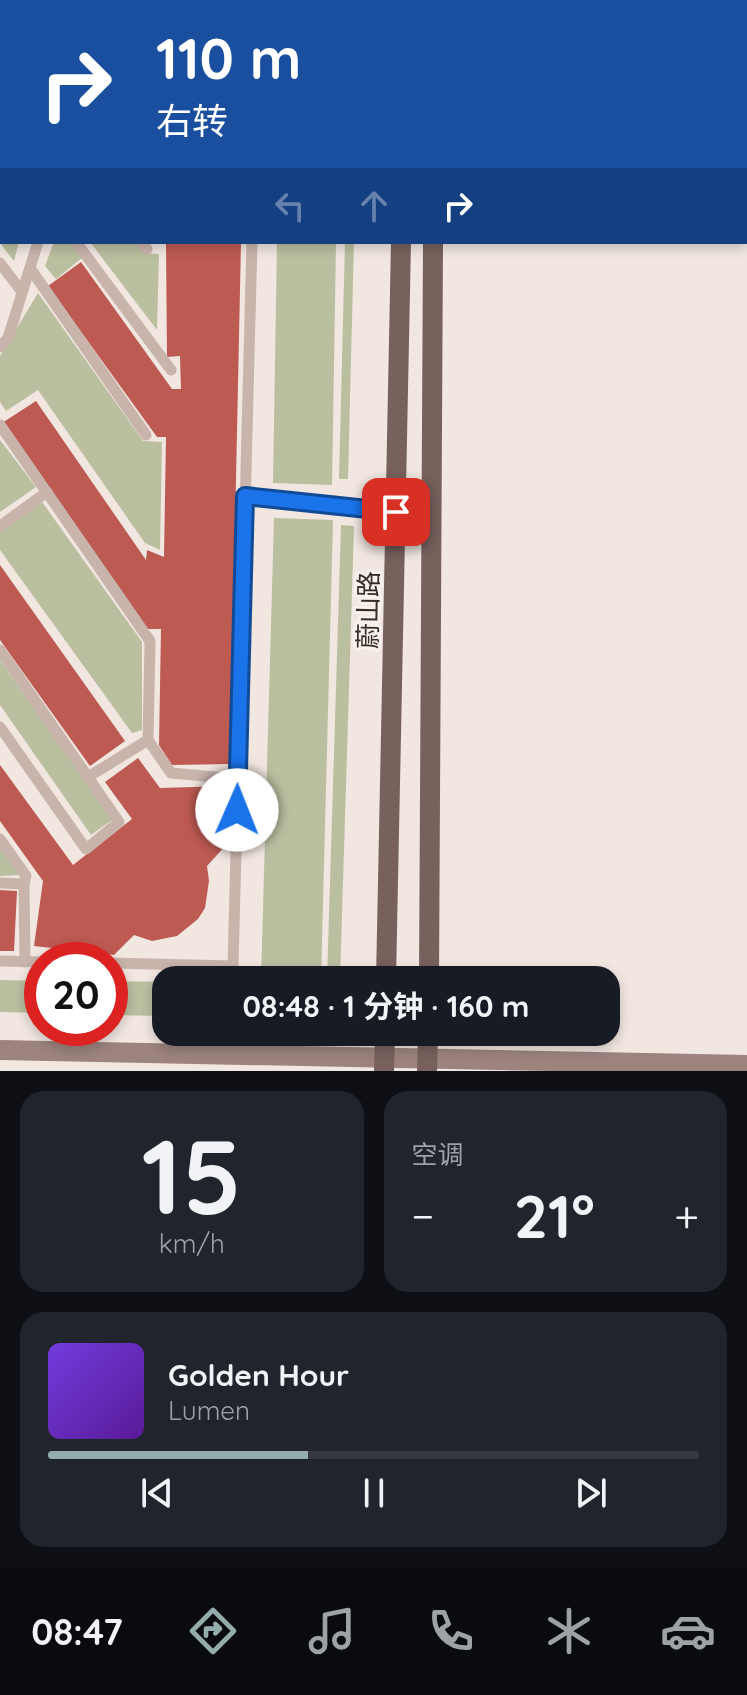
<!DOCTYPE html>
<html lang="zh">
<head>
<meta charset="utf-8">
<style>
	:root { --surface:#171b24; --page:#20242c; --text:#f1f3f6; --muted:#9ea1a6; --line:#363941; --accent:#94acab }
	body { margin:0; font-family:Quicksand,"Noto Sans SC",sans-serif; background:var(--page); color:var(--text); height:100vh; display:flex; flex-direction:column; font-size:30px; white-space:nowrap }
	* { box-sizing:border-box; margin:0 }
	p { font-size:26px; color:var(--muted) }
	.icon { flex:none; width:44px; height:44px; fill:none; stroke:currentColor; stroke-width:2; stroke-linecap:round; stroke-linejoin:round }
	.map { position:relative; height:1071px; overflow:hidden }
	.panel { display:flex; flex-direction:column; gap:20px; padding:20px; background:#0d0f14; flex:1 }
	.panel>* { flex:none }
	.top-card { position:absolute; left:0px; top:0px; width:748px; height:244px; box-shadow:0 4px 12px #0003; background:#1a4fa0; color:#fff; overflow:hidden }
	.speed { position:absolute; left:24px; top:942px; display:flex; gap:16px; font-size:40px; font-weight:700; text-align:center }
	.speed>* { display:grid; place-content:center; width:104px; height:104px; border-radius:50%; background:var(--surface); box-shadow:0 4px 12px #0003; line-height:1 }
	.speed .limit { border:12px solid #d22; background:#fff; color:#111 }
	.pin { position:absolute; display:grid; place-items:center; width:68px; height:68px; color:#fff; margin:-34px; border-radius:16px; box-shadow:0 4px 12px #0006 }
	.me { position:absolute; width:88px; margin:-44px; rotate:1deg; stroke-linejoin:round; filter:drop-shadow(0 0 6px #0008) }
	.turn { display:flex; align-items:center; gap:28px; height:168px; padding:0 24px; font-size:36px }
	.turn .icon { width:104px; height:104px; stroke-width:2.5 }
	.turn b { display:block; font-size:56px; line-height:68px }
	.lanes { display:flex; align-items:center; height:76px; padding:0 24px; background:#0003; justify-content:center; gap:40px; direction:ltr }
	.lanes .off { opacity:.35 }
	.big { font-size:60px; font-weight:700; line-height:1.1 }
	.panel .card { flex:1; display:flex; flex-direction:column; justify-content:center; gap:12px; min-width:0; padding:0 28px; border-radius:24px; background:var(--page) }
	.panel .dial { align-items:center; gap:0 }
	.dial b { font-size:104px; line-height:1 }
	.song { display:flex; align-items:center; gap:24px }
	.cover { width:96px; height:96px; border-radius:12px; background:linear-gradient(135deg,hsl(260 70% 55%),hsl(270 70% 35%)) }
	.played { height:8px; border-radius:4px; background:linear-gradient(90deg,var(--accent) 40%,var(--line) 40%) }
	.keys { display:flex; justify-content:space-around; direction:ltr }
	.heat { display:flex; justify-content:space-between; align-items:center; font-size:44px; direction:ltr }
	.panel .tiles { flex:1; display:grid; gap:20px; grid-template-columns:1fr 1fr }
	.card:last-child { grid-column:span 2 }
	.trip { position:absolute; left:152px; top:966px; width:468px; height:80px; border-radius:24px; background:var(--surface); box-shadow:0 4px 12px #0003; font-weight:700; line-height:80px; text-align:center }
	.menu { display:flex; height:128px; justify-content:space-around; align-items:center; background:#090b0e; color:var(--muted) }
	.menu .icon { width:56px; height:56px }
	.menu .active { color:var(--accent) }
	.menu b { font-size:36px; color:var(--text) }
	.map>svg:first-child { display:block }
	.green { fill:#babfa0 }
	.building { fill:#bd5a52 }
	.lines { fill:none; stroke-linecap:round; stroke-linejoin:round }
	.lane { stroke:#c9b4ac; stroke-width:11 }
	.secondary { stroke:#9c837e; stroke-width:20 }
	.primary { stroke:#78615d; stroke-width:20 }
	.route-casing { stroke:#114b97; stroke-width:20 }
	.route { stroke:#1a73e8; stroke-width:14 }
	.labels { text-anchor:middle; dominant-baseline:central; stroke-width:6; stroke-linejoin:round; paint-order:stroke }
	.street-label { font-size:26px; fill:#372c2a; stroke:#f9f1ec }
</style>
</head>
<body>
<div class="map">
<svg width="747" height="1071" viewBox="0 0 747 1071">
	<rect width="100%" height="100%" fill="#f1e6e0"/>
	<g class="green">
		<path d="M0 187 2 242H19L14 261 0 243Z"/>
		<path d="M54 242H71L83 257 56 279 45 266Z"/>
		<path d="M90 242H136L144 253 159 254 157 330Z"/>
		<path d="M277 242H336L332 485 273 483Z"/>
		<path d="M345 242H354L348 479H339Z"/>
		<path d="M38 293 143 441 162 442 160 550 145 543 38 390 6 411 0 402V356Z"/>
		<path d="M0 440 36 487 0 512Z"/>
		<path d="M40 499 142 642V730L132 733 0 550V528Z"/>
		<path d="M274 518 333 520 321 980H261Z"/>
		<path d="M341 525 354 526 340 980H327Z"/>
		<path d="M0 660 112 820 91 835 0 705Z"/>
		<path d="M0 845 21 875 0 876Z"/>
		<path d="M0 980 42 981V1013L0 1012Z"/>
		<path d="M110 981 166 982V1016L110 1015Z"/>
	</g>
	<g class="building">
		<path d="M166 242H241L230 764 172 765 159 745 161 629H145L2 423 36 401 146 560 147 550 164 557 166 437H157L48 286 81 262 172 389H181L180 356 167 357Z"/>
		<path d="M0 565 125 741 90 766 0 640Z"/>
		<path d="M138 758 160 788 227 786 226 845 207 866 209 881 205 908 198 919 177 936 152 941 134 935 114 955 34 946 43 881 0 821V765L73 865 132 819 105 782Z"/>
		<path d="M0 890 17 891 14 951H0Z"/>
	</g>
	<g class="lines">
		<g class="lane">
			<path d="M66 0V2"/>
			<path d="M322 0 371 2"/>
			<path d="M259 2V0"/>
			<path d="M0 59 2 61"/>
			<path d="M0 174 2 177"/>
			<path d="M76 242 171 370"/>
			<path d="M142 242 147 249"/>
			<path d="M0 263 22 292"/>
			<path d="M30 268 146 435"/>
			<path d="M0 347 8 338 38 242"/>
			<path d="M0 425 150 641 148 740 171 773 238 779"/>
			<path d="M245 496 396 512"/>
			<path d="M0 526 47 492"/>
			<path d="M0 650 88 777 148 740"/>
			<path d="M0 727 86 849 119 822 88 777"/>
			<path d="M0 839 26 876 24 884 0 883"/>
			<path d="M24 884 25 962"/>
			<path d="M0 961 42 962"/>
			<path d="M110 963 233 966 252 242"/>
		</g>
		<path class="secondary" d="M0 1050 747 1065"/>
		<g class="primary">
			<path d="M406 2V0"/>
			<path d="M435 2V0"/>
			<path d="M386 980 401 242"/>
			<path d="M429 980 433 242"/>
			<path d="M384 1071 385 1032"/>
			<path d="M427 1071 428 1032"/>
		</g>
	</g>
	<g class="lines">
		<defs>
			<path id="route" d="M237 810 245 496 396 512"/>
		</defs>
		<use href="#route" class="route-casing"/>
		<use href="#route" class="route"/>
	</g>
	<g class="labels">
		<g class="street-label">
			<text transform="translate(368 610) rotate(-89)">蔚山路</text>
		</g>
	</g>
</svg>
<div class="speed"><div class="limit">20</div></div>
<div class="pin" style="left:396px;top:512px;background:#d93025"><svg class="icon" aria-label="arrive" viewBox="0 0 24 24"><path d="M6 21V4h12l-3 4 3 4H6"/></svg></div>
<svg class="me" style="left:237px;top:810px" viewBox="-20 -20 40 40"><circle r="19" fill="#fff"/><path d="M0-13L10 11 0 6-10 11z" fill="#1a73e8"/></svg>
<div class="trip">08:48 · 1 分钟 · 160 m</div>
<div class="top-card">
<div class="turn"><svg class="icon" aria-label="right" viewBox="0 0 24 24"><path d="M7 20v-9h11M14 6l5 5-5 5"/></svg><div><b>110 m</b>右转</div></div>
<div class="lanes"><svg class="icon off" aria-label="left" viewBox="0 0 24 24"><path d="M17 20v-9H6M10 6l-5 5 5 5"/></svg><svg class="icon off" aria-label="ahead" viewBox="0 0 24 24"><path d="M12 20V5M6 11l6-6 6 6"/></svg><svg class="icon" aria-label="right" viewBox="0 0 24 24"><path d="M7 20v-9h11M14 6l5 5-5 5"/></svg></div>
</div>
</div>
<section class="panel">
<div class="tiles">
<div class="card dial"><b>15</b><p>km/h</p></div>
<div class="card"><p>空调</p>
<div class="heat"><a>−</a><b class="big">21°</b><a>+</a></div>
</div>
<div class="card">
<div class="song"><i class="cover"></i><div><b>Golden Hour</b><p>Lumen</p></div></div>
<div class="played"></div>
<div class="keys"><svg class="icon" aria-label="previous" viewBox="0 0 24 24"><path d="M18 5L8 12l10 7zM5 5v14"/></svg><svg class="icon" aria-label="pause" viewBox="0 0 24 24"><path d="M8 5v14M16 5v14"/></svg><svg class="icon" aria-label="next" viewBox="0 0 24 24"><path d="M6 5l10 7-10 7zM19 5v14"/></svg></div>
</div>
</div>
</section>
<nav class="menu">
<b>08:47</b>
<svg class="icon active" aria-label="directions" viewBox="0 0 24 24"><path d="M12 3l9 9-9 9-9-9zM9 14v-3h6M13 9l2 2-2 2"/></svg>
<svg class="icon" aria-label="music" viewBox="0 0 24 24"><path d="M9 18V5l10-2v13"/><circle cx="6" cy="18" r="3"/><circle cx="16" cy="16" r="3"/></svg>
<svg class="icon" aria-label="phone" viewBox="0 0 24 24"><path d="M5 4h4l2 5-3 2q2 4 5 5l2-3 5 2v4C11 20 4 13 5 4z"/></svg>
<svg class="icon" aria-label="climate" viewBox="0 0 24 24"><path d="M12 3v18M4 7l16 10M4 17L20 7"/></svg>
<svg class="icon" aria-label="car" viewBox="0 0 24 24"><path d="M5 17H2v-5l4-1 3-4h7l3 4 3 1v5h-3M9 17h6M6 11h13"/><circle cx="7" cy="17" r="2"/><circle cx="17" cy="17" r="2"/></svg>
</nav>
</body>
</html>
